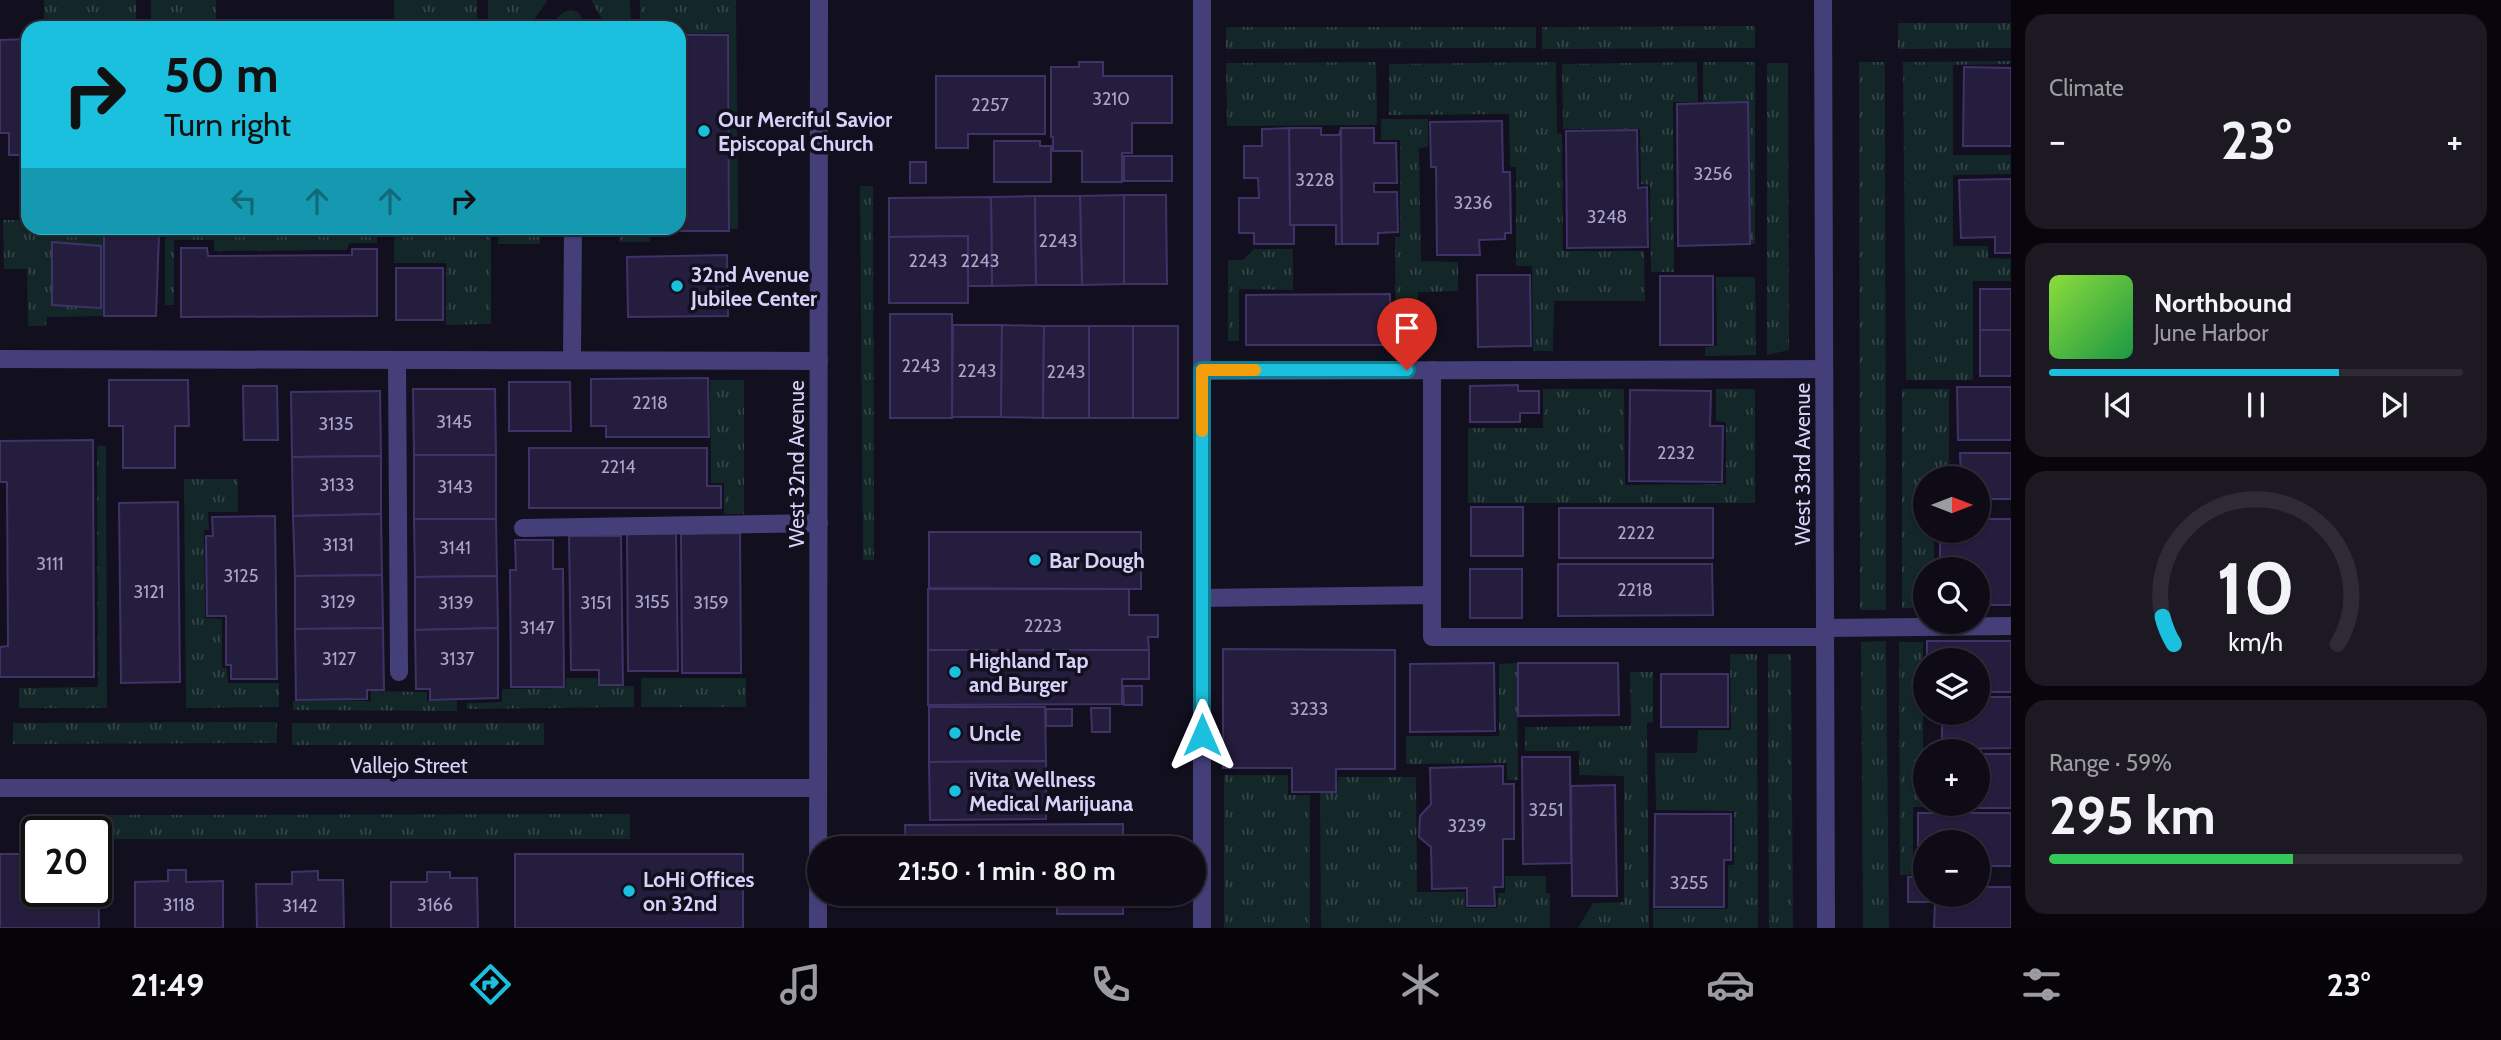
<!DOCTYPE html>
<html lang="en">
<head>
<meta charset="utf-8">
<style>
	:root { --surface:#0e0b16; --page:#1c1923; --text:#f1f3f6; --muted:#9b9ba1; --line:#2e2b35; --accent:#1ac0dd }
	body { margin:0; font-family:Cabin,sans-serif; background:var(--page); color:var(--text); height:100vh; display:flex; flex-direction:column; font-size:26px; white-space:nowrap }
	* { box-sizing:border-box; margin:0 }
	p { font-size:23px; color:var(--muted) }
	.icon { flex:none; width:38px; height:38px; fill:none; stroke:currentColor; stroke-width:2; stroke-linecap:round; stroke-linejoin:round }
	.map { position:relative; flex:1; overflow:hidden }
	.details { display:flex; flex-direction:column; gap:14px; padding:14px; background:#08060c; width:490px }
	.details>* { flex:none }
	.hud { position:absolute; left:21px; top:21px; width:665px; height:214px; border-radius:21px; box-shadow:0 2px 5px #0004,0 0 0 2px var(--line); background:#1ac0dd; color:#111; overflow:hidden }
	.needle { width:46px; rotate:90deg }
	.controls { position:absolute; left:1913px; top:466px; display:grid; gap:14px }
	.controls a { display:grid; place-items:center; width:77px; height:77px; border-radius:50%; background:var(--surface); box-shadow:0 2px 5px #0004,0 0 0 2px var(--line); font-size:35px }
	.speed { position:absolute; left:21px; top:816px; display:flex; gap:14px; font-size:35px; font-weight:700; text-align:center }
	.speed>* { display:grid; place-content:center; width:91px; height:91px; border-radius:50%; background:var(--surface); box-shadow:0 2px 5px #0004,0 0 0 2px var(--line); line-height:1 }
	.speed .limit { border:4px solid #111; border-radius:10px; background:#fff; color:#111 }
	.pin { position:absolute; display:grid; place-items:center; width:60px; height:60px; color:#fff; margin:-72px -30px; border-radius:50% 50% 50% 0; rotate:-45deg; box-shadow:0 0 7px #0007 }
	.pin .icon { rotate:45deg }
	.me { position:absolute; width:77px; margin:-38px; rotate:0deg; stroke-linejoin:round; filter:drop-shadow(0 0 5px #0008) }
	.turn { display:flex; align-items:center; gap:24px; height:147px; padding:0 28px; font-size:32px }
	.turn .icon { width:91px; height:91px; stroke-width:2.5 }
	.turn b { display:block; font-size:49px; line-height:60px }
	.lanes { display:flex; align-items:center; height:66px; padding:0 28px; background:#0003; justify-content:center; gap:35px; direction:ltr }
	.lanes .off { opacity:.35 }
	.big { font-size:52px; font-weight:800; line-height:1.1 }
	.details .tile { flex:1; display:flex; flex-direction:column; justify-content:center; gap:10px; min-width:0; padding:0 24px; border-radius:21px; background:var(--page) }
	.details .dial { align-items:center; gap:0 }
	.dial svg { height:182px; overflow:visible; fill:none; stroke:var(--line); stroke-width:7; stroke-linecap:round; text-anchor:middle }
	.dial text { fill:var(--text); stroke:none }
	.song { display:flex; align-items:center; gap:21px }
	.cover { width:84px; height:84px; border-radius:10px; background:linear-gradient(135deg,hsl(90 70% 55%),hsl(140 70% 35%)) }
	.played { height:7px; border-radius:4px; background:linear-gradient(90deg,var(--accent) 70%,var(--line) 70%) }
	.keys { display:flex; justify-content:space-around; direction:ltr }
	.heat { display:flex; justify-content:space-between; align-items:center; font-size:38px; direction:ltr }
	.charge { height:10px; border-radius:5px; background:linear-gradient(90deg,#34c759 59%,var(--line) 0) }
	.trip { position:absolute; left:807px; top:836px; width:399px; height:70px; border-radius:35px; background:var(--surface); box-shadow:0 2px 5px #0004,0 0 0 2px var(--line); font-weight:800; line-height:70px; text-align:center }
	.menu { display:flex; height:112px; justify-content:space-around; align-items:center; background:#060409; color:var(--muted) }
	.menu .icon { width:49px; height:49px }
	.menu .on { color:var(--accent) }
	.menu b { font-size:32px; color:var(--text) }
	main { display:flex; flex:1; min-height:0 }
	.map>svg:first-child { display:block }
	.grass { fill:url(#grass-tufts) }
	.building { fill:#251d3d; stroke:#3f3266; stroke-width:2 }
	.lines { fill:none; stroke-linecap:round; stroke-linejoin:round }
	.minor { stroke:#443f78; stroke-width:18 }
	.route-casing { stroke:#117d90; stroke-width:18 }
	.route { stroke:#1ac0dd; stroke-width:12 }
	.slow { stroke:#f59e0b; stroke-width:12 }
	.poi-dot { fill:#1ac0dd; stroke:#120f1e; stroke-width:2.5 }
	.labels { text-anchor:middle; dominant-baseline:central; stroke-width:7; stroke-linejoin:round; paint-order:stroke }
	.number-label { font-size:18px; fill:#aba5cb }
	.poi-label { font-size:21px; font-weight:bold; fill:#d8d2fa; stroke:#120f1e; text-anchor:start }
	.street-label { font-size:21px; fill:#d8d2fa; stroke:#120f1e }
</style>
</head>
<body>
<main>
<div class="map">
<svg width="2011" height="928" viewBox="0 0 2011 928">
	<defs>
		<pattern id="grass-tufts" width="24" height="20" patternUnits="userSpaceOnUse" patternTransform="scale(1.75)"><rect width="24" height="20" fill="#132728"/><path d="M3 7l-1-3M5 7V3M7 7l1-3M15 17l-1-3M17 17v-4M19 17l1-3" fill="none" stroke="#354548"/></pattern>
	</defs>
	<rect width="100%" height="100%" fill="#120f1e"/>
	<g class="grass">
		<rect x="44" y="0" width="92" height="28"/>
		<rect x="151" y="0" width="65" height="28"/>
		<path d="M394 0H477V25H469V28H394Z"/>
		<path d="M488 0H548L528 28H495V25H488Z"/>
		<path d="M591 0H630L631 28H607Z"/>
		<path d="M640 0H736L738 229H730L729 33 679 34V28H640Z"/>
		<path d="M571 10 578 12 587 28H551C556 19 561 11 571 10Z"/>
		<path d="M1898 23H2011V48L1898 49Z"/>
		<path d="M1755 26V48L1542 49V27Z"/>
		<path d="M1226 27H1536V48L1226 49Z"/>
		<path d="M2011 61V64L1953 65V155H2011V174L1953 175V246H1988V258L2011 259V281H1973V380H1906L1903 62Z"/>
		<path d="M1376 62 1377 125 1227 126 1226 63Z"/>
		<path d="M1556 62 1557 133 1562 134 1563 251H1644L1645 301H1554L1553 351H1533L1532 266H1516V167H1510L1509 114 1389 115V64Z"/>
		<path d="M1697 62 1698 102H1673L1674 272H1651L1650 185 1641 184 1640 129H1563L1562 64Z"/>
		<path d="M1703 62H1755V244H1750L1748 103 1703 102Z"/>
		<path d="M1859 62H1885L1886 610H1860Z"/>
		<path d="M1767 63H1788L1789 350 1767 355Z"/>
		<path d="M1381 119H1428V147L1419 148 1421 261 1458 262V291L1418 292 1419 340H1396L1395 237H1400V140H1381Z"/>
		<path d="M860 186H873L874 560H863Z"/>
		<path d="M3 220H28V228H50L51 230 104 229 106 316 47 317 46 326H28L27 269H4Z"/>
		<path d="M165 228H377V243H349L347 250 214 251V240H174V305H165Z"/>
		<path d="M394 228H491V324L446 325V263H394Z"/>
		<path d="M498 228H541L540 244H498Z"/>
		<path d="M619 228H628L629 234 650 233V242H619Z"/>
		<path d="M1254 249H1293V290L1239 289V341H1228V260H1243Z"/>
		<path d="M1716 277H1755L1756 355 1705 356V347L1717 346Z"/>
		<path d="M710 380H744V514H724V483H711Z"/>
		<path d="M1543 389H1624L1625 485 1726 484V422L1716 421V389H1755V503H1468V428H1543Z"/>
		<path d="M1902 389H1949V478H1925V530H1934V569H1925V608H1902Z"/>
		<path d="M97 446H106L107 708H19V688L98 687Z"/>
		<path d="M184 479H238V512H208L209 530H204L205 618 222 619V668H227L228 683H279V707L186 708Z"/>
		<path d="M1886 641 1889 928H1863L1861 642Z"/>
		<path d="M1899 642H1923V807H1913V875H1900Z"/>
		<path d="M1730 654H1757L1758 928H1653V909H1728V865H1734V811L1656 810 1655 753H1697L1698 730H1731Z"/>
		<path d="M1768 654H1791L1793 928H1769Z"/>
		<path d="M1517 663 1518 780H1507V763L1406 764V736H1499V664Z"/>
		<path d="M1630 672H1653V722L1647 723 1649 928H1578L1593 903 1624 902V776L1579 775V751H1525V727L1631 726Z"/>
		<path d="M566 678H597L598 686H634V707L467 709V703L502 702V689L566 688Z"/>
		<rect x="641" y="678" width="105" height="29"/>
		<path d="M371 691 427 692V701H457V711L293 710V701H371Z"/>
		<path d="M277 722V743L13 744V723Z"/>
		<rect x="292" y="723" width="252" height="22"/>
		<path d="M1224 775H1288V795H1310V928H1224Z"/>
		<path d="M1338 777H1416L1417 892H1465V908H1497L1498 893H1505V876H1546V893H1550V928H1321L1320 793H1337Z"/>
		<path d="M630 814V839H96V831H71V815Z"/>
	</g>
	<g class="building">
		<path d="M679 35H728L729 231H629V228H679Z"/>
		<path d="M28 39V155H9V133H0V40Z"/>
		<path d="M1079 62H1103V76H1172V123H1132V153H1122V182H1082V151H1053V137H1051V67H1079Z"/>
		<path d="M1964 67 2011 68V146H1963Z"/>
		<path d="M936 76H1045V134H968V148H936Z"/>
		<path d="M1748 102 1750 244 1678 246 1677 104Z"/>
		<path d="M1502 121 1503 172H1510L1511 233H1505V239L1479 240 1480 255H1437L1436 167H1431L1430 122Z"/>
		<path d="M1289 128H1321V135H1339L1341 128 1342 244H1336V225H1290Z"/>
		<path d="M1289 128 1290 225H1294V244H1254V233H1239V198H1259L1258 178H1244V146H1262V129Z"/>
		<path d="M1341 128H1374V143H1396L1397 183H1374V192H1397L1398 232 1378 233V244H1342Z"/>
		<path d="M1637 130 1638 188 1647 187 1648 247 1567 248 1566 131Z"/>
		<path d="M994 141H1040V146H1051V182H994Z"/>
		<rect x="1124" y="156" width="48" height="25"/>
		<rect x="910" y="162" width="16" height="21"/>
		<path d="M2011 179V253H1995V237L1961 238 1959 180Z"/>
		<path d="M1124 195V284L1082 285 1080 196Z"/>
		<path d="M1124 195H1166L1167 284H1124Z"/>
		<path d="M1035 196 1036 285 992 286 991 197Z"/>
		<path d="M1035 196H1080L1082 285H1036Z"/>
		<path d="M991 197 992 286H968V236L889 237V198Z"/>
		<path d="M104 232 159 235 156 316H104Z"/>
		<path d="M968 236V303H889V237Z"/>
		<path d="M52 242 101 246V308L52 305Z"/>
		<path d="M181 248H207L208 256 352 255V249H377V316L181 317Z"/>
		<path d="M727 255 728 316 628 317 627 257Z"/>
		<rect x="396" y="268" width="47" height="52"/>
		<path d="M1477 275H1530L1531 346 1478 347Z"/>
		<rect x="1660" y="276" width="53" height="69"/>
		<rect x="1980" y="289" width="31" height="41"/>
		<path d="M1390 294V345H1246V295Z"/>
		<rect x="890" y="314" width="62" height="104"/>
		<path d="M953 325H1002L1001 417H952Z"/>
		<path d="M1002 325 1044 326 1043 418 1001 417Z"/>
		<path d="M1044 326H1089V418H1043Z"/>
		<rect x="1089" y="326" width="44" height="92"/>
		<rect x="1133" y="326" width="45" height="92"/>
		<rect x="1980" y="330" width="31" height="46"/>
		<path d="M708 378 709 437H606V426H591V379Z"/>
		<path d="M109 380H188L189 426H175V468H123V426H109Z"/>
		<path d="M509 382H570L571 431H509Z"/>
		<path d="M1518 385V391H1539V413H1520V422H1470V386Z"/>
		<path d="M243 386H277L278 440H244Z"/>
		<path d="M1957 387H2011V440H1958Z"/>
		<path d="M413 389H495L496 455H414Z"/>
		<path d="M1630 390 1711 391 1710 426H1723L1722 482 1629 481Z"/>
		<path d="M380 391 381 456 292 457 291 392Z"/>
		<path d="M93 440 94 677H0V647L8 646 7 482H0V441Z"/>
		<path d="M529 448H707V486H721V508H529Z"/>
		<path d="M1960 453H2011V499H1978V478H1961Z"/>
		<rect x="414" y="455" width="82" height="64"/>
		<path d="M381 456V514L293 516 292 457Z"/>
		<path d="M178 502 180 682 121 683 119 503Z"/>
		<rect x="1471" y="507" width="52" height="49"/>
		<rect x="1559" y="508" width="154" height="50"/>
		<path d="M381 514 382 575 295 576 293 516Z"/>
		<path d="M275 516 277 679H231V665H226V616H207L206 536H213L212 517Z"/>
		<path d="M414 519H496L497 576 415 577Z"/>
		<path d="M1978 519H2011V605H1978V569H1940V530H1978Z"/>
		<path d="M929 532H1141V589L929 588Z"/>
		<path d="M676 533 678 671H628L627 534Z"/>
		<path d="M740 533 741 673H682L681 534Z"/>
		<path d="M569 536H621L623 685H599V670H571Z"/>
		<path d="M515 540H553V569H563L564 687H511L510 570H516Z"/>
		<path d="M1558 564H1712L1713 615 1558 616Z"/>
		<rect x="1470" y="569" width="52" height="49"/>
		<path d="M382 575 383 628 295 629V576Z"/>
		<path d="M497 576 498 628 415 630V577Z"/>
		<path d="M928 589H1129V615H1158V637H1148L1149 650H928Z"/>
		<path d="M383 628 384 690H367V699L296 700 295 629Z"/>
		<path d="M498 628V698L430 700V689H416L415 630Z"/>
		<path d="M1927 641H2011V692H1978V660H1927Z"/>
		<path d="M1223 649 1395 650V769H1336V792H1292V768H1223Z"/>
		<path d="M928 650H1149V679H1122V704L928 705Z"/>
		<path d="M1494 663 1495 731 1410 732V664Z"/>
		<path d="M1518 663H1618L1619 715 1518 716Z"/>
		<rect x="1661" y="674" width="67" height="53"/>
		<path d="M1123 686H1142V705H1124Z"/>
		<path d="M1978 697H2011V748L1942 749V712H1978Z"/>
		<path d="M929 707H1045L1046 761 929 762Z"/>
		<path d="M1091 708H1110V732H1092Z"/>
		<rect x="1046" y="709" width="26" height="17"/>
		<path d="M1978 754H2011V808H1935V803H1978Z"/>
		<path d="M1522 757H1570L1571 863 1523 864Z"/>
		<path d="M1046 761V819L930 820 929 762Z"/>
		<path d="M1503 766V784H1514V839H1503V887H1494L1495 906H1467V888L1432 889 1431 847 1419 837 1420 816 1431 804 1430 768Z"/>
		<path d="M1615 785 1617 896H1572L1571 786Z"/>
		<path d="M1918 813H2011V866H1978V842H1925V866H1918Z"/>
		<path d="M1655 814H1731V860H1724V907H1654Z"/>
		<path d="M1123 824V849H906L905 825Z"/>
		<path d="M0 854H20V871H37V891H96V860L98 859 99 928H0Z"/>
		<rect x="515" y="854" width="228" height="74"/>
		<path d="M168 870H186V882L223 881V928H135V882L168 881Z"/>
		<path d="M318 871V880H343L344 928H257L256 884H292V872Z"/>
		<path d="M427 872H450V878H477L478 928H391V882H427Z"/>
		<path d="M1908 877H1925V894H1978V887H2011V928H1934L1935 902H1908Z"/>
		<rect x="1057" y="894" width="66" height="20"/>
	</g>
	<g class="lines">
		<g class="minor">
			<path d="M1823 0 1826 928"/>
			<path d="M0 359 819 361"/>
			<path d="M397 360 399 672"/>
			<path d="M572 360 573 228"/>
			<path d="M1202 371 1824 369"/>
			<path d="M523 528 819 523"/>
			<path d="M1432 595V370"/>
			<path d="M1202 598 1432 595V637H1825"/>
			<path d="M1825 628 2011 626"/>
			<path d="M0 788H818"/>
			<path d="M818 928 819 0"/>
			<path d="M1202 928V0"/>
		</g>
	</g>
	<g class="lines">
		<defs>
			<path id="route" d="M1202 735V370H1407"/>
		</defs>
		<use href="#route" class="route-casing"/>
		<use href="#route" class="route"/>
		<path class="slow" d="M1202 431V370H1255"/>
	</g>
	<g class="poi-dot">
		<circle cx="704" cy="131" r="7"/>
		<circle cx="677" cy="286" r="7"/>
		<circle cx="1035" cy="560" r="7"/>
		<circle cx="955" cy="672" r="7"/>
		<circle cx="955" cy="733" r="7"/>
		<circle cx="955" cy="791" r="7"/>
		<circle cx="629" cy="891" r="7"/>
	</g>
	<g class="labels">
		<g class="number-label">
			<text x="1111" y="99">3210</text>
			<text x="990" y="105">2257</text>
			<text x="1713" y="174">3256</text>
			<text x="1315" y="180">3228</text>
			<text x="1473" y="203">3236</text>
			<text x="1607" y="217">3248</text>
			<text x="1058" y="241">2243</text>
			<text x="928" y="261">2243</text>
			<text x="980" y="261">2243</text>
			<text x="921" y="366">2243</text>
			<text x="977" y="371">2243</text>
			<text x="1066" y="372">2243</text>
			<text x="650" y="403">2218</text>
			<text x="454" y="422">3145</text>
			<text x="336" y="424">3135</text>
			<text x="1676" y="453">2232</text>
			<text x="618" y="467">2214</text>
			<text x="337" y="485">3133</text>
			<text x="455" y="487">3143</text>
			<text x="1636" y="533">2222</text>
			<text x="338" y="545">3131</text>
			<text x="455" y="548">3141</text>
			<text x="50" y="564">3111</text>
			<text x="241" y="576">3125</text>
			<text x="1635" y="590">2218</text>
			<text x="149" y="592">3121</text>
			<text x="338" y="602">3129</text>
			<text x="652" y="602">3155</text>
			<text x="456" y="603">3139</text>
			<text x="596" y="603">3151</text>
			<text x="711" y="603">3159</text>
			<text x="1043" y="626">2223</text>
			<text x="537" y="628">3147</text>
			<text x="339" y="659">3127</text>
			<text x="457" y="659">3137</text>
			<text x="1309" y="709">3233</text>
			<text x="1546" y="810">3251</text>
			<text x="1467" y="826">3239</text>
			<text x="1689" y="883">3255</text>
			<text x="179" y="905">3118</text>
			<text x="435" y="905">3166</text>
			<text x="300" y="906">3142</text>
		</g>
		<g class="poi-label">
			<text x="718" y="119">Our Merciful Savior<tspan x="718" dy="24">Episcopal Church</tspan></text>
			<text x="691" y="274">32nd Avenue<tspan x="691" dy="24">Jubilee Center</tspan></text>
			<text x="1049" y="560">Bar Dough</text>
			<text x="969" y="660">Highland Tap<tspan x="969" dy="24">and Burger</tspan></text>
			<text x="969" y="733">Uncle</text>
			<text x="969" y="779">iVita Wellness<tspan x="969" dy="24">Medical Marijuana</tspan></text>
			<text x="643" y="879">LoHi Offices<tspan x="643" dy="24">on 32nd</tspan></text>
		</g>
		<g class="street-label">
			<text transform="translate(796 464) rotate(-90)">West 32nd Avenue</text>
			<text transform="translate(1802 464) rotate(-90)">West 33rd Avenue</text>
			<text x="409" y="765">Vallejo Street</text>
		</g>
	</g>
</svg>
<div class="controls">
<a><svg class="needle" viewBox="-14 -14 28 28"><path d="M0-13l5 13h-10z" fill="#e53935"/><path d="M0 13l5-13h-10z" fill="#9b9ba1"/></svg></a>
<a><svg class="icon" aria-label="search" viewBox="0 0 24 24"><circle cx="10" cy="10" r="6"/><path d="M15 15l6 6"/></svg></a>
<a><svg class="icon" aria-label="layers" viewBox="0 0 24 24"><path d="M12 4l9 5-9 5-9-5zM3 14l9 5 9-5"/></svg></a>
<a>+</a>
<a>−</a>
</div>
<div class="speed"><div class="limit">20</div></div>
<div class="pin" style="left:1407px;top:370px;background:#d93025"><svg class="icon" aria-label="arrive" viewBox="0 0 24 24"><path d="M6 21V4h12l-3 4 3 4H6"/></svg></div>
<svg class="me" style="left:1202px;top:735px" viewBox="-20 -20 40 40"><path d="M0-17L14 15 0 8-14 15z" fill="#1ac0dd" stroke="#fff" stroke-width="4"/></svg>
<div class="trip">21:50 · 1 min · 80 m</div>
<div class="hud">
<div class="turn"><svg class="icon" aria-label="right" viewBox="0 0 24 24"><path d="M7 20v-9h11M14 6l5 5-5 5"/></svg><div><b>50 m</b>Turn right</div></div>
<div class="lanes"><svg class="icon off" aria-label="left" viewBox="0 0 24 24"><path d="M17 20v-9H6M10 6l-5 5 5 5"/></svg><svg class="icon off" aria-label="ahead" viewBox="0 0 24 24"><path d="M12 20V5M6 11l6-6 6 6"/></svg><svg class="icon off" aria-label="ahead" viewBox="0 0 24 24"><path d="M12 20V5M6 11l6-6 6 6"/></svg><svg class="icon" aria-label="right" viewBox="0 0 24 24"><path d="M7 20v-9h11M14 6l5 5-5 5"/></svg></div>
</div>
</div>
<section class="details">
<div class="tile"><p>Climate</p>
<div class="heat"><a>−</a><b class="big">23°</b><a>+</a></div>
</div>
<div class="tile">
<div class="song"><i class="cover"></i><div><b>Northbound</b><p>June Harbor</p></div></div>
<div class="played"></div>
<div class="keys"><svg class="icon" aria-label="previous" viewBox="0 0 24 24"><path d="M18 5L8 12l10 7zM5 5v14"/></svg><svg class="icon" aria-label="pause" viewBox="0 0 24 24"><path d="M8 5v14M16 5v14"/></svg><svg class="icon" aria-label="next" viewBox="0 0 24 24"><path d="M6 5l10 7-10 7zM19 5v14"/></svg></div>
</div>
<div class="tile dial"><svg viewBox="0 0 100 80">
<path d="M14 69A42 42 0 1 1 86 69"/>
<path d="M14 69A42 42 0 0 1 9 57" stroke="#1ac0dd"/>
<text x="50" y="56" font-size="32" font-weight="700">10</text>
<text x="50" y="72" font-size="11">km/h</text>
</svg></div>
<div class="tile"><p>Range · 59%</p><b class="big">295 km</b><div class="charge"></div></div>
</section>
</main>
<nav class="menu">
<b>21:49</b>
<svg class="icon on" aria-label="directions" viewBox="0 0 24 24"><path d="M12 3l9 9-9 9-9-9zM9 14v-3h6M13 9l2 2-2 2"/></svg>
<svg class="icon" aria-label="music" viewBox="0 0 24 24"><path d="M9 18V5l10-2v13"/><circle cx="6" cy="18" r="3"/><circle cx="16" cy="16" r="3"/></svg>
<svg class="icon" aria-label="phone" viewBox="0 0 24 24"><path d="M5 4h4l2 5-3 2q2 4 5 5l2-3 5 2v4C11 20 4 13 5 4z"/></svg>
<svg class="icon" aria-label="climate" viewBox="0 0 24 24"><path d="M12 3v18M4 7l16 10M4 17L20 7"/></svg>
<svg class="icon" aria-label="car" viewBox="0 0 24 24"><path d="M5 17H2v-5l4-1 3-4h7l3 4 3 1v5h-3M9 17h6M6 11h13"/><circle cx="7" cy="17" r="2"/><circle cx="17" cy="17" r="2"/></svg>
<svg class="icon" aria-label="filters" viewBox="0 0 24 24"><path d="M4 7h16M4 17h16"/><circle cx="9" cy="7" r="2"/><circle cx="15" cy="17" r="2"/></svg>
<b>23°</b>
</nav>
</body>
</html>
